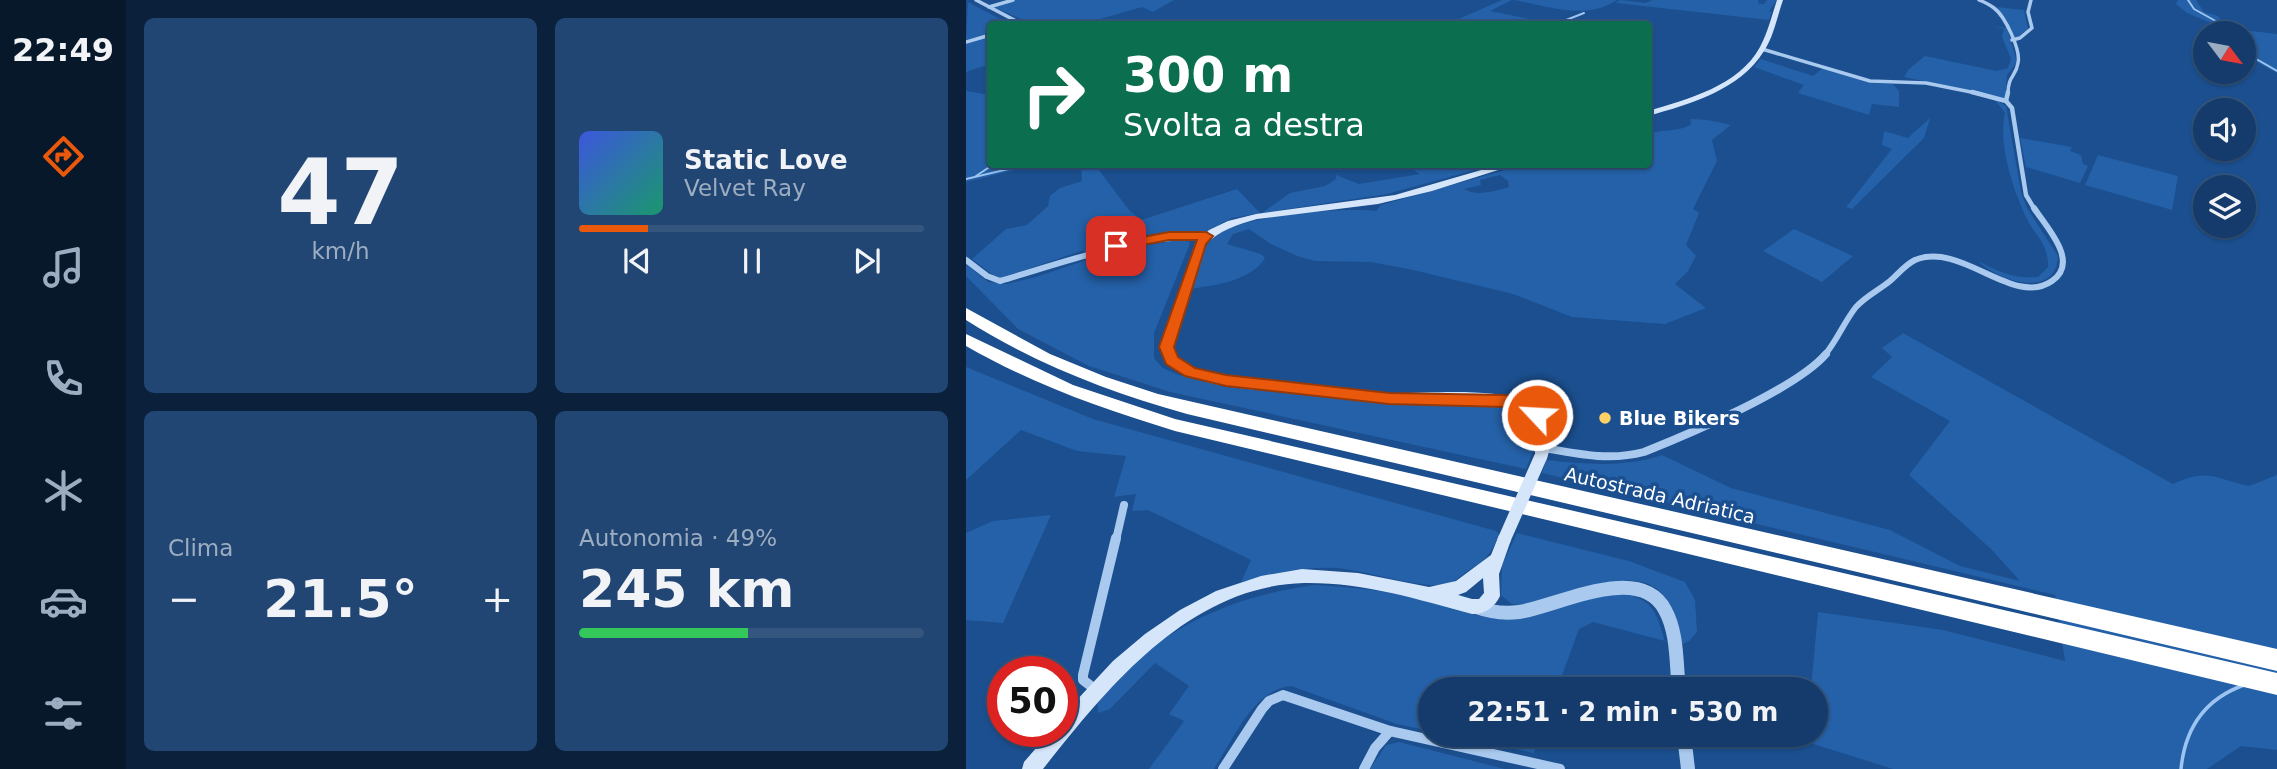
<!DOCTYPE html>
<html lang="it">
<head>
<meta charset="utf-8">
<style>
	:root { --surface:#143b6b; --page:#214673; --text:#f1f3f6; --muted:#9dadc1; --line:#33557e; --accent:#ea580c }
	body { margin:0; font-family:"DejaVu Sans",sans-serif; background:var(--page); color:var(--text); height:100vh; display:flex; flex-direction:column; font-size:26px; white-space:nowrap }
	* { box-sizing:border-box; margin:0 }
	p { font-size:23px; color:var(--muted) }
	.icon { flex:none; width:38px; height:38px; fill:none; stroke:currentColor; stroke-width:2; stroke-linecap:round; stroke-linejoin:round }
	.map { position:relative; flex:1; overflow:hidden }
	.sheet { display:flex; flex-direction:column; gap:18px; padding:18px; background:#0b203b; width:840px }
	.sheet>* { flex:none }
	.hud { position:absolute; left:21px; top:21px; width:665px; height:147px; border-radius:7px; box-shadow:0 2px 5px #0004,0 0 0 2px var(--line); background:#0b6e4f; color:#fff; overflow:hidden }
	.needle { width:46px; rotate:122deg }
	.fabs { position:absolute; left:1227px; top:21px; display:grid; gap:14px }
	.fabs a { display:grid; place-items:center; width:63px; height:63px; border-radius:50%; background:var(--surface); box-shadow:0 2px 5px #0004,0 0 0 2px var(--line); font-size:35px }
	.speed { position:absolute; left:21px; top:656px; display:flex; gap:14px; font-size:35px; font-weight:700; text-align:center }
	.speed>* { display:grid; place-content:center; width:91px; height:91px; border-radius:50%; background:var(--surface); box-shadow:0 2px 5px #0004,0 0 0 2px var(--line); line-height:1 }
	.speed .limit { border:10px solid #d22; background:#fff; color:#111 }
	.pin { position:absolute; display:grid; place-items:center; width:60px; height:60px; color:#fff; margin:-30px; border-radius:14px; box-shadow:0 4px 10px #0006 }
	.me { position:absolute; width:77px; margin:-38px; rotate:295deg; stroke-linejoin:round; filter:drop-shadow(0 0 5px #0008) }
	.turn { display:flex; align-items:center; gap:24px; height:147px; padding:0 21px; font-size:32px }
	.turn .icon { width:91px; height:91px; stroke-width:2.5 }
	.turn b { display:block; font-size:49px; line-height:60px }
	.big { font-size:52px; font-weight:700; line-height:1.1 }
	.sheet .tile { flex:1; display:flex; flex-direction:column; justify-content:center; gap:10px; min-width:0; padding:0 24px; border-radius:10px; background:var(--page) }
	.sheet .dial { align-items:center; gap:0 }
	.dial b { font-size:91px; line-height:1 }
	.song { display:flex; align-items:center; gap:21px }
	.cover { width:84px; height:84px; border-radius:10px; background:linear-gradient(135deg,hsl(230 70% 55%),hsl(160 70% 35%)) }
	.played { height:7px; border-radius:4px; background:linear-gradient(90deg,var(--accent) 20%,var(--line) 20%) }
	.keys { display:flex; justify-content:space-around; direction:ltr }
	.heat { display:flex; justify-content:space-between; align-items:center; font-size:38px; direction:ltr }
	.charge { height:10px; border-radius:5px; background:linear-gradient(90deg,#34c759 49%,var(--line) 0) }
	.sheet .tiles { flex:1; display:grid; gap:18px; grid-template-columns:repeat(2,1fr) }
	.trip { position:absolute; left:452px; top:677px; width:410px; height:70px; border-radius:35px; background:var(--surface); box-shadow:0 2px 5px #0004,0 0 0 2px var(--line); font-weight:700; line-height:70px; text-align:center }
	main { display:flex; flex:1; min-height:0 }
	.tab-bar { display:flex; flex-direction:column; width:126px; justify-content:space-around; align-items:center; background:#08182b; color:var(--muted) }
	.tab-bar .icon { width:49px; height:49px }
	.tab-bar .on { color:var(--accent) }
	.tab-bar b { font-size:32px; color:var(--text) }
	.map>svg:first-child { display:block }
	.green { fill:#2461a8; fill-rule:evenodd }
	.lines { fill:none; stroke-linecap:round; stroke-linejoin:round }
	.stream-far1 { stroke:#9cc4f0; stroke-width:2 }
	.stream { stroke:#9cc4f0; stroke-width:3.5 }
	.minor-far4 { stroke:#a9c9ee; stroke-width:3.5 }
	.minor-far3 { stroke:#a9c9ee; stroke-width:4.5 }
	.minor-far2 { stroke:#a9c9ee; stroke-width:6 }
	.minor-far1 { stroke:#a9c9ee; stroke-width:8 }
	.minor { stroke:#a9c9ee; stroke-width:10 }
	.tertiary { stroke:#a9c9ee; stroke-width:14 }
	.secondary { fill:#d6e6fa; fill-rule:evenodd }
	.motorway { fill:#fff; fill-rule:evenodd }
	.secondary-bridge { stroke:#d6e6fa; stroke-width:13 }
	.route { fill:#ea580c; stroke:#983908; stroke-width:2 }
	.poi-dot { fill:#ffd166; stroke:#1b4f8f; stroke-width:2.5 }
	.labels { text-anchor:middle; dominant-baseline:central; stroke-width:7; stroke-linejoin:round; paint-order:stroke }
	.poi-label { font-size:19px; font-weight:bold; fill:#fff; stroke:#1b4f8f; text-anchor:start }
	.street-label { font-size:19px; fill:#fff; stroke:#1b4f8f }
</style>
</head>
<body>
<main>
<nav class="tab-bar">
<b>22:49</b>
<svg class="icon on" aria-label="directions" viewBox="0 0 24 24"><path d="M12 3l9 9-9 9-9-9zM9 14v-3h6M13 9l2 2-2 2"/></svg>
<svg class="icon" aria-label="music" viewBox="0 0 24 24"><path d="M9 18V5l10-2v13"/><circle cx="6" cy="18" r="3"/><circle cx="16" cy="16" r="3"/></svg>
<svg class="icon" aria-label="phone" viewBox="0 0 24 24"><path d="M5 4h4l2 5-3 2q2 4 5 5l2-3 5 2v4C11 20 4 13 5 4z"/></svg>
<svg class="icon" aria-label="climate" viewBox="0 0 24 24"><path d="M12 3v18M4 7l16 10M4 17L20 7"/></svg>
<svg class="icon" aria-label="car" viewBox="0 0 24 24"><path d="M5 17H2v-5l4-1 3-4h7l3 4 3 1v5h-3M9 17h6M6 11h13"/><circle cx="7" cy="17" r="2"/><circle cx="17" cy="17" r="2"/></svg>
<svg class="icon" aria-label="filters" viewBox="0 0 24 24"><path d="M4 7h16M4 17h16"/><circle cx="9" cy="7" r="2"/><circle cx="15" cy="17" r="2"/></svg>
</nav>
<section class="sheet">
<div class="tiles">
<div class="tile dial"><b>47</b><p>km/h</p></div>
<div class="tile">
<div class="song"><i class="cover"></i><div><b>Static Love</b><p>Velvet Ray</p></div></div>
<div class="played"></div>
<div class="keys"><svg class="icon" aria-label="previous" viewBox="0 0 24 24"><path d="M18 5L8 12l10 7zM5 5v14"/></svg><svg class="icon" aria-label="pause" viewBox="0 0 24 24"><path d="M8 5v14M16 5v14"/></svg><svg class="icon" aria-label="next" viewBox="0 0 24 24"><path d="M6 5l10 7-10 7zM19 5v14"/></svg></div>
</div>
<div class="tile"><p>Clima</p>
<div class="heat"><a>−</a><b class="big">21.5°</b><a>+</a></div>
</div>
<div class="tile"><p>Autonomia · 49%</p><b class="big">245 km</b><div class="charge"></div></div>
</div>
</section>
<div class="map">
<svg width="1311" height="769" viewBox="0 0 1311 769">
	<rect width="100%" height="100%" fill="#1b4f8f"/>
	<g class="green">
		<path d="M51 0H208L187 12 176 7 117 24H67L27 7Z"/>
		<path d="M536 0H546L524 11 569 20 560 24H481Z"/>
		<path d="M548 0H651C620 21 582 6 548 0Z"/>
		<path d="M654 0 679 3 687 0H792L793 4H798L801 0H811L803 11 806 12 803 20 650 3Z"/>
		<path d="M1212 0H1230L1238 12 1252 16 1260 28 1311 34V73L1278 55V33H1245L1248 29 1245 23 1221 13 1210 4Z"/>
		<path d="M2 2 43 24H24V33L0 40Z"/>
		<path d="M1030 7 1058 10 1062 29 1051 38H1047L1042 22Z"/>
		<path d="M1026 26 1041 28 1051 62 1041 75 1039 99 938 77 943 69 959 56 1031 71 1042 68 1045 59 1036 37 1038 29Z"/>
		<path d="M24 36V64L0 72V43Z"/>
		<path d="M795 59 847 76 857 68 904 83 927 84 933 91V107L906 104 903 115 832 93 838 85 788 67Z"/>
		<path d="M0 91 24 95V164L70 165 0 182Z"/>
		<path d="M1028 99 1040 106 1055 192 1061 208 1092 256C1090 300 1032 281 1012 261 1033 272 1048 279 1072 277L1082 267C1082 242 1071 239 1061 219 1047 189 1032 146 1039 113Z"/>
		<path d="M964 118 958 138 886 209 880 207 926 149 916 145 918 131 942 138Z"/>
		<path d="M724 119C738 119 751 121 765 125L746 140 751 161 727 209 733 213 720 245 730 256 722 271 709 284 740 308 699 324 606 317 547 294 447 270 405 262 349 261 331 256 305 244 283 229 267 234 261 244 295 254 299 258C285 281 250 285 224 289 230 270 234 249 249 236 274 215 377 207 410 211L415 205 557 165 682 164 683 134C696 129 715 132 725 124ZM534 175 542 181 543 187C529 191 511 197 498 189L515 185 514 180Z"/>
		<path d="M1054 138 1106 147 1104 151 1115 155 1117 164 1122 166 1114 183 1060 167Z"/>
		<path d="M1132 155 1212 176 1206 210 1119 185Z"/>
		<path d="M115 165H129L163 210 175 220 271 189 294 213 266 218 239 232 205 233 167 240 121 252 115 251 35 278 27 275 6 259 40 229 61 225 82 206 84 196 94 188 116 181Z"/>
		<path d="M438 165H478L470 168 473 170 483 165H511L509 170 421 194 296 213 324 193 359 186 370 179V175L393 184 454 174Z"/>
		<path d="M828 229 887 256 856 282 797 251Z"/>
		<path d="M213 240 224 242 223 246 188 333V358L197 368 213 375 259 387 400 401 527 405 550 410 565 422 572 438 560 469 204 392 123 366 52 329 0 276V264L22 282 41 284 70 277 147 251Z"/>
		<path d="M937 333 1207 484C1243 468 1247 478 1283 486L1311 475V750L1275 746 1241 769H927L841 742V735H849V690L845 689 852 612 977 630 1099 661 1089 595 576 473 580 460C619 464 658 468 696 455L765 488 924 530 994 566 1054 581 1025 549 943 475 984 421 905 377 926 357 916 348Z"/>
		<path d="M0 367 127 419 530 531 533 534C526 552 520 561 503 570 495 575 491 581 481 584 456 590 400 570 370 568 338 566 305 574 275 582L285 560 182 510 166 511 170 494 148 497 160 456 111 451 55 430 0 480Z"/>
		<path d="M85 515 37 623 0 620V533L27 521Z"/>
		<path d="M551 533 663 561 719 582 729 600 731 632 723 641 714 645C710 627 708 608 696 594 670 561 590 598 556 605L546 604 535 595 536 565Z"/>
		<path d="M348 585C388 587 442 593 480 604 496 608 508 618 525 617 561 614 636 587 667 596 690 603 692 620 699 641L627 622 613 629 591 689 464 690V731L431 724 325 686C287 690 267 740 248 769H183L218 721 203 714 223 686 189 663 144 709 132 713 131 699C151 681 170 660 191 644 238 610 291 593 348 585Z"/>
		<path d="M483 735H575L568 753Z"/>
		<path d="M433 742 539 769H404L420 745Z"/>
	</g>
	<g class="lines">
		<g class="stream-far1">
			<path d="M1222 0 1228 9 1255 24 1256 33"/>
			<path d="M590 24 618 13"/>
			<path d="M1278 52 1311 71"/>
			<path d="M10 176 28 164"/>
			<path d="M0 179 64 164"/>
		</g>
		<path class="stream" d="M1215 769C1219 728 1239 699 1278 685"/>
		<g class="minor-far4">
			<path d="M10 0 56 24"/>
			<path d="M1013 0C1018 2 1024 5 1028 8 1039 16 1055 50 1052 63 1050 77 1042 75 1042 94"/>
			<path d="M23 7 47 0"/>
			<path d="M1046 40 1054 38 1066 28 1062 12 1065 0"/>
			<path d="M0 42 24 35"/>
			<path d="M796 49 904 81 960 83 1015 94"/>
		</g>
		<g class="minor-far3">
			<path d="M1006 92 1040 101 1046 108 1060 195 1069 210"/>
			<path d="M1040 101 1042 92"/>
		</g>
		<g class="minor-far2">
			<path d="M0 260 21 276 34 281C102 261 169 236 240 236"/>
			<path d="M858 356C871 341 878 322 890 307 900 296 913 290 924 281 932 274 939 265 949 260 996 241 1047 308 1086 281 1114 262 1081 228 1068 208"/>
		</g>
		<g class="minor-far1">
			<path d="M578 448C612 454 644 461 678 452 723 434 830 389 860 354"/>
			<path d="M150 540 158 505"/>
		</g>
		<g class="minor">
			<path d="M129 689 117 680V675L150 538"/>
			<path d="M257 769 296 709 303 701 317 695 424 731 594 769"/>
			<path d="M398 769 409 748 424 731"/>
		</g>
		<g class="tertiary">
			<path d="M510 607C524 612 538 614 553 612 592 606 674 562 699 610 712 633 710 665 713 690"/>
			<path d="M718 735 722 769"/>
		</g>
		<g class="secondary">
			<path d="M811 0H817C811 17 808 36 798 51 774 90 724 104 682 116V111C722 99 773 86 794 47 802 32 806 15 811 0Z"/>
			<path d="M536 164H551L466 191 412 204 291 219C270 225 254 230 239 245L206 347C214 370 241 373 262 377 312 384 365 390 416 393 458 395 535 384 570 407 588 419 588 442 580 460L575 461 570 460C565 444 581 431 564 416 541 395 469 403 439 403 405 402 372 397 338 394 298 389 249 391 213 371 203 366 198 358 194 347L229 244 243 230 262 221 290 214 429 195Z"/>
			<path d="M538 534 543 535 545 540 533 574 534 596C529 607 518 615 506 614 451 599 396 582 338 583 223 586 142 687 77 769H56L58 762 84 732H96V716L147 661 179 634 214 610 250 591 295 576 336 569 392 573 463 587 490 581 525 555 533 535ZM517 578 518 593 513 599H506L492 595 500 592Z"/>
		</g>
		<g class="motorway">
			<path d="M0 308 84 354 140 377 192 394 1311 649V671L221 414C143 392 69 364 0 320Z"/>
			<path d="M0 334 107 385 209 419 1311 673V695L209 431C136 409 66 384 0 346Z"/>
		</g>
		<path class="secondary-bridge" d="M538 540 575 456"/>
	</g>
	<path class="route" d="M203 232H240L247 236 240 244 208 347 212 357 229 368 260 375 423 393 540 395 560 400 579 415 571 421 540 407 423 404 260 386 219 376 200 364 193 347 231 240H203L150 250 144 246 150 242Z"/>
	<circle class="poi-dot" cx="639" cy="418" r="7"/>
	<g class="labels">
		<g class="poi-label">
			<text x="653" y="418">Blue Bikers</text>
		</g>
		<g class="street-label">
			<text transform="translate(694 495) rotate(13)">Autostrada Adriatica</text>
		</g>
	</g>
</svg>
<div class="fabs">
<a><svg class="needle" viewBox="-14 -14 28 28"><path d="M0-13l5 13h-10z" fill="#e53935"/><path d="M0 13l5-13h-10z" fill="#9dadc1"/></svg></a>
<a><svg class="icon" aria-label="sound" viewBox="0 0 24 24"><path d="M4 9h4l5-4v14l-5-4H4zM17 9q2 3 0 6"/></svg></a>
<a><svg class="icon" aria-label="layers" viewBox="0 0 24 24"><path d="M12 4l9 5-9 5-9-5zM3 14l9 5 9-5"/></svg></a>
</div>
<div class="speed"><div class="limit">50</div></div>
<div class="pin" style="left:150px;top:246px;background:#d93025"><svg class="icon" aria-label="arrive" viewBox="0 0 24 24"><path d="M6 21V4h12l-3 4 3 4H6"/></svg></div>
<svg class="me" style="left:571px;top:415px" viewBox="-20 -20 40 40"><circle r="17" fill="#ea580c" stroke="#fff" stroke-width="3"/><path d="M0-11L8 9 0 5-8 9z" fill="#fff"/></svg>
<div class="trip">22:51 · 2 min · 530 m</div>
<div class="hud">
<div class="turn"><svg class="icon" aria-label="right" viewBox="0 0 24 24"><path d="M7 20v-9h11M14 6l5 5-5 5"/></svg><div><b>300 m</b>Svolta a destra</div></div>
</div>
</div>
</main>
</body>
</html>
